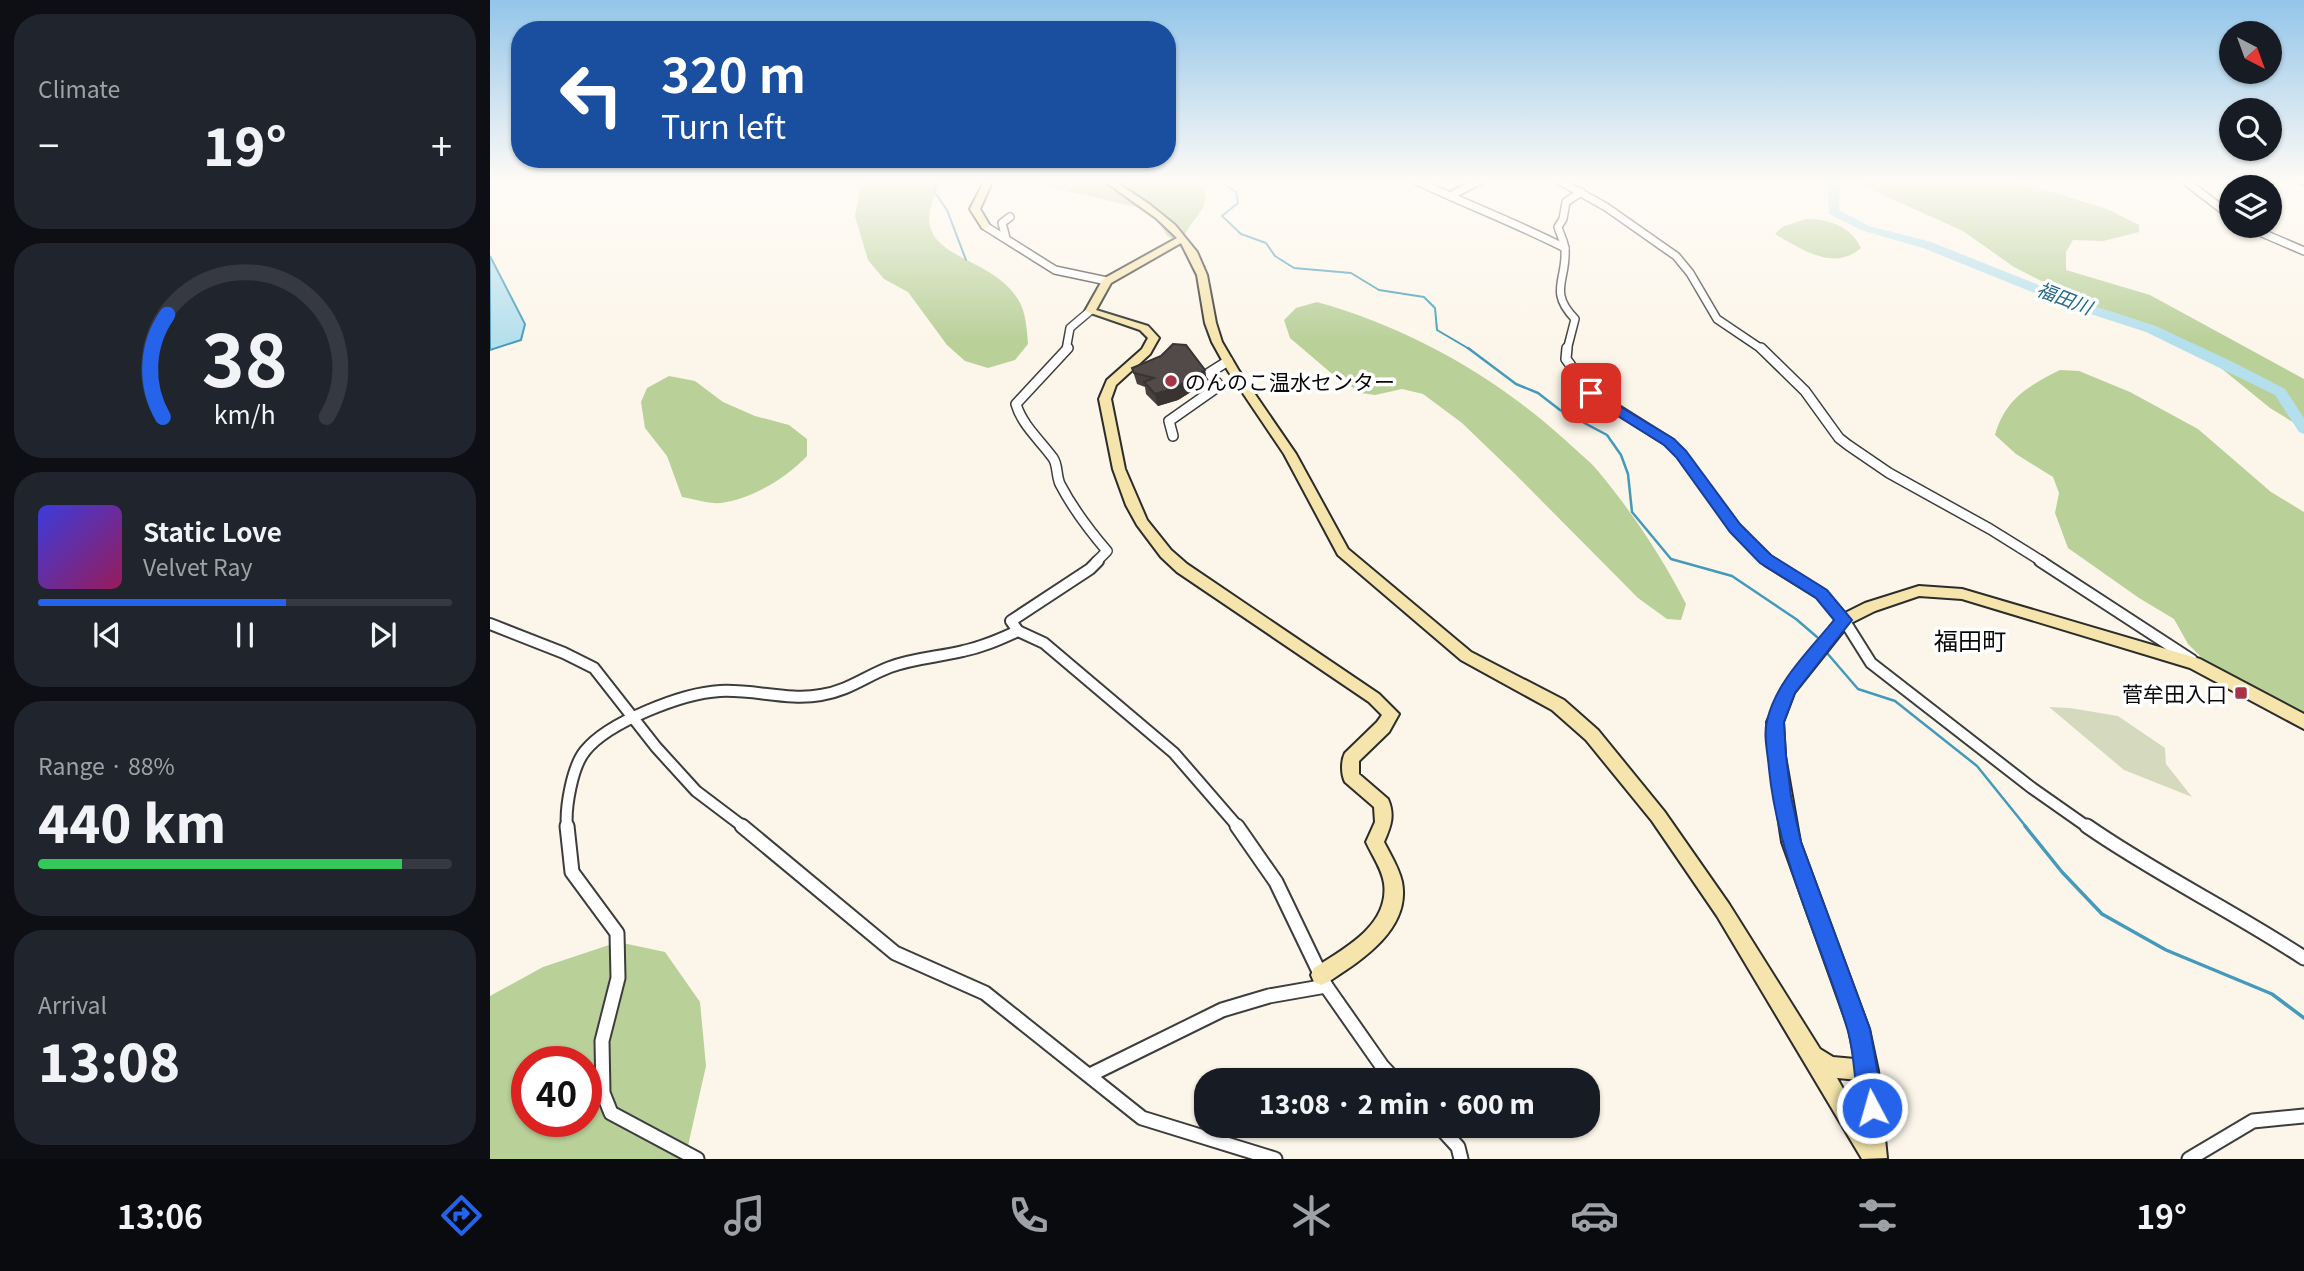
<!DOCTYPE html>
<html lang="en">
<head>
<meta charset="utf-8">
<style>
	:root { --surface:#171b24; --page:#20242c; --text:#f1f3f6; --muted:#9ea1a6; --line:#363941; --accent:#2563eb }
	body { margin:0; font-family:Georgia,"Noto Sans JP",serif; background:var(--page); color:var(--text); height:100vh; display:flex; flex-direction:column; font-size:26px; white-space:nowrap }
	* { box-sizing:border-box; margin:0 }
	p { font-size:23px; color:var(--muted) }
	.icon { flex:none; width:38px; height:38px; fill:none; stroke:currentColor; stroke-width:2; stroke-linecap:round; stroke-linejoin:round }
	.map { position:relative; flex:1; overflow:hidden }
	.panel { display:flex; flex-direction:column; gap:14px; padding:14px; background:#0d0f14; width:490px }
	.panel>* { flex:none }
	.hud { position:absolute; left:21px; top:21px; width:665px; height:147px; border-radius:28px; box-shadow:0 2px 5px #0004; background:#1a4fa0; color:#fff; overflow:hidden }
	.needle { width:46px; rotate:139deg }
	.buttons { position:absolute; left:1729px; top:21px; display:grid; gap:14px }
	.buttons a { display:grid; place-items:center; width:63px; height:63px; border-radius:50%; background:var(--surface); box-shadow:0 2px 5px #0004; font-size:35px }
	.speed { position:absolute; left:21px; top:1046px; display:flex; gap:14px; font-size:35px; font-weight:700; text-align:center }
	.speed>* { display:grid; place-content:center; width:91px; height:91px; border-radius:50%; background:var(--surface); box-shadow:0 2px 5px #0004; line-height:1 }
	.speed .limit { border:10px solid #d22; background:#fff; color:#111 }
	.pin { position:absolute; display:grid; place-items:center; width:60px; height:60px; color:#fff; margin:-30px; border-radius:14px; box-shadow:0 4px 10px #0006 }
	.me { position:absolute; width:77px; margin:-38px; rotate:354deg; stroke-linejoin:round; filter:drop-shadow(0 0 5px #0008) }
	.turn { display:flex; align-items:center; gap:24px; height:147px; padding:0 35px; font-size:32px }
	.turn .icon { width:91px; height:91px; stroke-width:2.5 }
	.turn b { display:block; font-size:49px; line-height:60px }
	.big { font-size:52px; font-weight:800; line-height:1.1 }
	.panel .card { flex:1; display:flex; flex-direction:column; justify-content:center; gap:10px; min-width:0; padding:0 24px; border-radius:28px; background:var(--page) }
	.panel .dial { align-items:center; gap:0 }
	.dial svg { height:182px; overflow:visible; fill:none; stroke:var(--line); stroke-width:7; stroke-linecap:round; text-anchor:middle }
	.dial text { fill:var(--text); stroke:none }
	.song { display:flex; align-items:center; gap:21px }
	.cover { width:84px; height:84px; border-radius:10px; background:linear-gradient(135deg,hsl(240 70% 55%),hsl(330 70% 35%)) }
	.played { height:7px; border-radius:4px; background:linear-gradient(90deg,var(--accent) 60%,var(--line) 60%) }
	.keys { display:flex; justify-content:space-around; direction:ltr }
	.heat { display:flex; justify-content:space-between; align-items:center; font-size:38px; direction:ltr }
	.charge { height:10px; border-radius:5px; background:linear-gradient(90deg,#34c759 88%,var(--line) 0) }
	.trip { position:absolute; left:704px; top:1068px; width:406px; height:70px; border-radius:28px; background:var(--surface); box-shadow:0 2px 5px #0004; font-weight:800; line-height:70px; text-align:center }
	.tabs { display:flex; height:112px; justify-content:space-around; align-items:center; background:#090b0e; color:var(--muted) }
	.tabs .icon { width:49px; height:49px }
	.tabs .selected { color:var(--accent) }
	.tabs b { font-size:32px; color:var(--text) }
	main { display:flex; flex:1; min-height:0 }
	.map>svg:first-child { display:block }
	.forest { fill:#b9d099; fill-rule:evenodd }
	.cemetery { fill:#d5dabe }
	.water { fill:#b4dfed; stroke:#459abb; stroke-width:2 }
	.lines { fill:none; stroke-linecap:round; stroke-linejoin:round }
	.stream-far2 { stroke:#459abb; stroke-width:2 }
	.stream-far1 { stroke:#459abb; stroke-width:2.5 }
	.stream { stroke:#459abb; stroke-width:3.5 }
	.river { fill:#b4dfed; fill-rule:evenodd }
	.street-far3-casing { stroke:#3d3d3d; stroke-width:10 }
	.street-far2-casing { stroke:#3d3d3d; stroke-width:12 }
	.street-far1-casing { stroke:#3d3d3d; stroke-width:14 }
	.street-casing { stroke:#3d3d3d; stroke-width:17 }
	.secondary-casing { stroke:#2c2c2c; stroke-width:4 }
	.street-far3 { stroke:#fff; stroke-width:7 }
	.street-far2 { stroke:#fff; stroke-width:9 }
	.street-far1 { stroke:#fff; stroke-width:10 }
	.street { stroke:#fff; stroke-width:13 }
	.secondary { fill:#f5e4ac; fill-rule:evenodd }
	.wall { fill:#46403e }
	.shaded-wall { fill:#393432 }
	.building { fill:#514a48; stroke:#393432; stroke-width:2 }
	.route { fill:#2563eb; stroke:#184099; stroke-width:2 }
	.poi-dot { fill:#a83448; stroke:#fff; stroke-width:2.5 }
	.labels { text-anchor:middle; dominant-baseline:central; stroke-width:7; stroke-linejoin:round; paint-order:stroke }
	.far-water-label { font-size:19px; font-style:italic; fill:#246a8b; stroke:#fff }
	.poi-label { font-size:21px; fill:#0a0a0a; stroke:#fff; text-anchor:start }
	.quarter-label { font-size:24px; fill:#0a0a0a; stroke:#fff }
</style>
</head>
<body>
<main>
<section class="panel">
<div class="card"><p>Climate</p>
<div class="heat"><a>−</a><b class="big">19°</b><a>+</a></div>
</div>
<div class="card dial"><svg viewBox="0 0 100 80">
<path d="M14 69A42 42 0 1 1 86 69"/>
<path d="M14 69A42 42 0 0 1 16 24" stroke="#2563eb"/>
<text x="50" y="56" font-size="32" font-weight="700">38</text>
<text x="50" y="72" font-size="11">km/h</text>
</svg></div>
<div class="card">
<div class="song"><i class="cover"></i><div><b>Static Love</b><p>Velvet Ray</p></div></div>
<div class="played"></div>
<div class="keys"><svg class="icon" aria-label="previous" viewBox="0 0 24 24"><path d="M18 5L8 12l10 7zM5 5v14"/></svg><svg class="icon" aria-label="pause" viewBox="0 0 24 24"><path d="M8 5v14M16 5v14"/></svg><svg class="icon" aria-label="next" viewBox="0 0 24 24"><path d="M6 5l10 7-10 7zM19 5v14"/></svg></div>
</div>
<div class="card"><p>Range · 88%</p><b class="big">440 km</b><div class="charge"></div></div>
<div class="card"><p>Arrival</p><b class="big">13:08</b></div>
</section>
<div class="map">
<svg width="1814" height="1159" viewBox="0 0 1814 1159">
	<rect width="100%" height="100%" fill="#fcf6ea"/>
	<g class="forest">
		<path d="M372 180H453C404 262 499 248 529 301 536 313 537 330 538 344L525 360 498 368 475 361 457 345 418 292 394 279 378 260 365 216Z"/>
		<path d="M540 180H711C724 210 705 212 694 237L683 239 677 236 672 227 655 209 555 186Z"/>
		<path d="M1360 180H1522L1617 209 1649 225V232L1613 241 1583 240 1576 252V270L1660 295 1814 379V429L1780 408 1721 360 1590 301 1524 267 1473 231Z"/>
		<path d="M1316 219C1339 219 1361 226 1371 248 1344 272 1311 249 1285 234L1292 227Z"/>
		<path d="M827 302C917 327 1003 375 1073 438 1084 449 1098 459 1108 471 1142 512 1172 557 1196 604L1191 620 1177 619 1148 598 1025 474 972 423 933 394 912 389 885 395 871 393 841 373 800 338 794 320 806 308Z"/>
		<path d="M1570 370 1589 371 1640 392 1708 429 1781 492 1814 512V717L1720 666 1698 644 1684 619 1649 598 1578 548 1565 513 1569 493 1563 477 1526 454 1505 435C1515 399 1538 386 1570 370Z"/>
		<path d="M179 376 205 381 233 402 265 416 299 425 317 439V456C296 478 262 499 231 503 219 504 204 499 192 497L177 456 155 428 151 402 157 388Z"/>
		<path d="M128 942 175 952 210 1002 216 1066 195 1159H0V996L53 967ZM37 1062H96V1122H37Z"/>
	</g>
	<path class="cemetery" d="M1559 707 1580 708 1628 716 1675 748 1676 764 1702 797 1634 770Z"/>
	<path class="water" d="M0 256 35 324 31 340 0 350Z"/>
	<g class="lines">
		<g class="stream-far2">
			<path d="M446 180 444 191 457 210 476 260"/>
			<path d="M729 180 746 192 748 203 732 216 751 234 776 243 785 256 804 268 861 273 889 290 934 297 945 308 947 330 981 350"/>
		</g>
		<g class="stream-far1">
			<path d="M978 348 1026 384 1048 393 1070 410 1117 435 1131 455 1138 474 1142 512 1181 559 1242 576 1306 619 1327 637"/>
			<path d="M1337 653 1368 689 1405 701 1487 766 1537 828"/>
		</g>
		<path class="stream" d="M1535 826 1572 872 1612 914 1676 950 1782 994 1814 1018"/>
		<path class="river" d="M1337 180H1347L1350 183 1349 210 1379 226 1441 242 1589 301 1666 326 1745 363 1795 389 1814 418V434L1809 432 1785 395 1656 332 1579 307 1433 248 1371 230 1339 214Z"/>
		<defs>
			<g id="street-far3">
				<path d="M925 180C975 204 1026 223 1075 248"/>
				<path d="M1068 180 1116 207 1186 256 1200 273 1227 319 1273 350"/>
				<path d="M1694 180 1741 216"/>
				<path d="M1811 180 1814 181"/>
				<path d="M960 196 991 180"/>
				<path d="M495 226 565 270 617 281"/>
				<path d="M1756 226 1814 251"/>
				<path d="M516 238 512 223 520 217"/>
				<path d="M576 350 580 328 600 311"/>
				<path d="M1077 350 1085 319C1058 291 1077 281 1075 249 1074 241 1070 234 1068 227L1073 219 1076 202 1091 192"/>
			</g>
			<g id="street-far2">
				<path d="M578 348 526 404C532 425 550 440 563 458 568 465 566 475 570 484 583 509 599 530 617 551L606 562"/>
				<path d="M1077 348 1076 359 1101 393 1179 442 1191 454 1245 528 1281 562"/>
				<path d="M1271 348 1315 391 1349 438 1358 445 1399 473 1500 529 1553 562"/>
				<path d="M683 436 679 421 726 388 728 384 719 373 738 361"/>
			</g>
			<g id="street-far1">
				<path d="M608 561 600 569 521 621 528 631 554 643 684 753 749 828"/>
				<path d="M1278 561 1331 594 1354 620 1381 663 1542 788 1599 828"/>
				<path d="M1550 561 1702 660"/>
				<path d="M0 624 74 653 104 668 166 747 206 791 255 828"/>
				<path d="M77 828C75 808 82 767 95 751 118 722 193 693 230 691 263 689 299 701 331 695 358 691 376 676 400 667 424 658 449 657 473 651 493 647 510 639 528 631"/>
			</g>
			<g id="street">
				<path d="M77 826 82 872 127 933 128 978 112 1041 113 1093 121 1113 207 1159"/>
				<path d="M252 826 405 953 495 993 652 1118 785 1159"/>
				<path d="M747 826 786 882 836 986 892 1066 905 1080"/>
				<path d="M1597 826C1666 874 1743 911 1814 958"/>
				<path d="M600 1075 732 1010 779 996 836 986"/>
				<path d="M948 1125 968 1147 971 1159"/>
				<path d="M1699 1159 1763 1121 1814 1116"/>
			</g>
			<g id="secondary">
				<path d="M495 180H503L490 209 500 226 495 229 492 228 480 209Z"/>
				<path d="M613 180H623L659 204 685 225 707 252 717 275 726 323 732 342 749 371 806 454 858 549 981 652 1074 700 1108 730 1174 811 1239 904 1330 1049 1343 1057 1365 1059 1359 1029 1292 842 1279 756 1277 722 1293 686 1349 616 1375 603 1429 586 1472 589 1710 659 1814 714V729L1700 668 1472 599 1429 596 1385 611 1359 624 1304 693 1293 722 1295 756 1310 842 1379 1029 1388 1071 1397 1158 1372 1159 1227 916 1162 821 1096 740 1062 710 971 660 848 555 794 454 738 371 722 342 715 323 707 275 691 243 621 283 606 310 658 326 669 338 660 354 626 385 621 399 635 469 657 520 681 550 697 564 889 694 909 714 899 732 869 761V774L898 799C905 815 901 826 894 842 900 854 909 868 912 882 921 929 872 960 838 982L831 985 824 982 821 975 824 968C854 949 900 925 894 883 892 869 882 855 876 842L885 822 884 807 855 782C851 774 851 761 855 753L887 722 892 715 879 702 687 572 671 557 647 525 636 505 623 469 609 399 617 380 652 349 658 338 650 330 595 311 613 279 687 238 666 218ZM1347 1078 1369 1080 1372 1122Z"/>
			</g>
		</defs>
		<use href="#street-far3" class="street-far3-casing"/>
		<use href="#street-far2" class="street-far2-casing"/>
		<use href="#street-far1" class="street-far1-casing"/>
		<use href="#street" class="street-casing"/>
		<use href="#secondary" class="secondary-casing"/>
		<use href="#street-far3" class="street-far3"/>
		<use href="#street-far2" class="street-far2"/>
		<use href="#street-far1" class="street-far1"/>
		<use href="#street" class="street"/>
		<use href="#secondary" class="secondary"/>
	</g>
	<path class="wall" d="M642 368 715 370 717 382 688 400 668 406 656 394 655 387 647 384Z"/>
	<path class="shaded-wall" d="M715 370 717 382 688 400 668 406 665 394Z"/>
	<path class="building" d="M683 344 696 345 715 370 685 388 665 394 654 382 664 378 644 373 642 368 671 356Z"/>
	<linearGradient id="sky" x2="0" y2="1"><stop stop-color="#93c5ea"/><stop offset="0.53" stop-color="#fefbf6"/><stop offset="1" stop-color="#fefbf6" stop-opacity="0"/></linearGradient>
	<rect width="1814" height="342" fill="url(#sky)"/>
	<path class="route" d="M1101 389 1184 439 1196 451 1250 524 1281 555 1337 590 1362 620 1305 693 1294 722 1296 756 1301 796 1311 842 1380 1029 1394 1108 1390 1116 1382 1120 1373 1116C1363 1091 1366 1056 1357 1028 1331 941 1288 860 1279 769 1278 754 1273 735 1277 721 1286 681 1320 650 1344 620L1326 598 1270 563 1240 532 1186 457 1174 445 1096 396 1094 393Z"/>
	<g class="poi-dot">
		<circle cx="681" cy="381" r="7"/>
		<rect x="1744" y="686" width="14" height="14" rx="3.5"/>
	</g>
	<g class="labels">
		<g class="far-water-label">
			<text transform="translate(1575 297) rotate(21)">福田川</text>
		</g>
		<g class="poi-label">
			<text x="695" y="381">のんのこ温水センター</text>
			<text x="1737" y="693" text-anchor="end">菅牟田入口</text>
		</g>
		<g class="quarter-label">
			<text x="1480" y="639">福田町</text>
		</g>
	</g>
</svg>
<div class="buttons">
<a><svg class="needle" viewBox="-14 -14 28 28"><path d="M0-13l5 13h-10z" fill="#e53935"/><path d="M0 13l5-13h-10z" fill="#9ea1a6"/></svg></a>
<a><svg class="icon" aria-label="search" viewBox="0 0 24 24"><circle cx="10" cy="10" r="6"/><path d="M15 15l6 6"/></svg></a>
<a><svg class="icon" aria-label="layers" viewBox="0 0 24 24"><path d="M12 4l9 5-9 5-9-5zM3 14l9 5 9-5"/></svg></a>
</div>
<div class="speed"><div class="limit">40</div></div>
<div class="pin" style="left:1101px;top:393px;background:#d93025"><svg class="icon" aria-label="arrive" viewBox="0 0 24 24"><path d="M6 21V4h12l-3 4 3 4H6"/></svg></div>
<svg class="me" style="left:1382px;top:1108px" viewBox="-20 -20 40 40"><circle r="17" fill="#2563eb" stroke="#fff" stroke-width="3"/><path d="M0-11L8 9 0 5-8 9z" fill="#fff"/></svg>
<div class="trip">13:08 · 2 min · 600 m</div>
<div class="hud">
<div class="turn"><svg class="icon" aria-label="left" viewBox="0 0 24 24"><path d="M17 20v-9H6M10 6l-5 5 5 5"/></svg><div><b>320 m</b>Turn left</div></div>
</div>
</div>
</main>
<nav class="tabs">
<b>13:06</b>
<svg class="icon selected" aria-label="directions" viewBox="0 0 24 24"><path d="M12 3l9 9-9 9-9-9zM9 14v-3h6M13 9l2 2-2 2"/></svg>
<svg class="icon" aria-label="music" viewBox="0 0 24 24"><path d="M9 18V5l10-2v13"/><circle cx="6" cy="18" r="3"/><circle cx="16" cy="16" r="3"/></svg>
<svg class="icon" aria-label="phone" viewBox="0 0 24 24"><path d="M5 4h4l2 5-3 2q2 4 5 5l2-3 5 2v4C11 20 4 13 5 4z"/></svg>
<svg class="icon" aria-label="climate" viewBox="0 0 24 24"><path d="M12 3v18M4 7l16 10M4 17L20 7"/></svg>
<svg class="icon" aria-label="car" viewBox="0 0 24 24"><path d="M5 17H2v-5l4-1 3-4h7l3 4 3 1v5h-3M9 17h6M6 11h13"/><circle cx="7" cy="17" r="2"/><circle cx="17" cy="17" r="2"/></svg>
<svg class="icon" aria-label="filters" viewBox="0 0 24 24"><path d="M4 7h16M4 17h16"/><circle cx="9" cy="7" r="2"/><circle cx="15" cy="17" r="2"/></svg>
<b>19°</b>
</nav>
</body>
</html>
